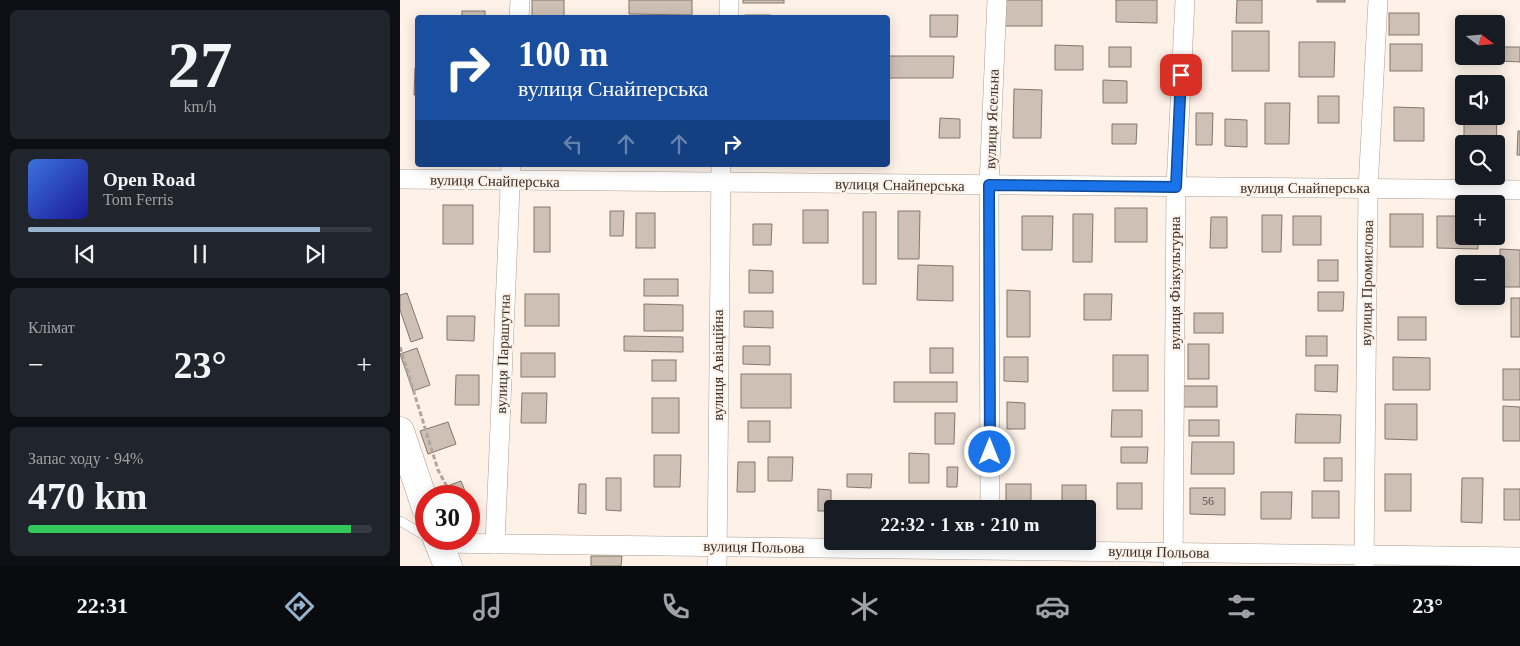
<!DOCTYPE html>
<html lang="uk">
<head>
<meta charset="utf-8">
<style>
	:root { --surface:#171b24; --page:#20242c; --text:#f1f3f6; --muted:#9ea1a6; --line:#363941; --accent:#98b3ce }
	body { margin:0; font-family:"Times New Roman",serif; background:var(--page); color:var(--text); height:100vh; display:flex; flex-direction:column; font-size:19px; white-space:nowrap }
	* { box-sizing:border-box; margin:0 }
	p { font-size:16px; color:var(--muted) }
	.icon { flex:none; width:28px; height:28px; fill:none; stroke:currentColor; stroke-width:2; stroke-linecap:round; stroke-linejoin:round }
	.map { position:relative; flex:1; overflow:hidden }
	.sheet { display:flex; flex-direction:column; gap:10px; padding:10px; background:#0d0f14; width:400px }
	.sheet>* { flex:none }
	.top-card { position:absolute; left:15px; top:15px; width:475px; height:152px; border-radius:5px; box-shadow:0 2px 12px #0003; background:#1a4fa0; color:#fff; overflow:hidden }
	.needle { width:32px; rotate:106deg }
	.tools { position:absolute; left:1055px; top:15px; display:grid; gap:10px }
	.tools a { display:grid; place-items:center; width:50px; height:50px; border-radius:5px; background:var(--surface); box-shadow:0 2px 12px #0003; font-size:25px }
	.speed { position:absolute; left:15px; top:485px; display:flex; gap:10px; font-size:25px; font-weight:700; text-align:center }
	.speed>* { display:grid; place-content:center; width:65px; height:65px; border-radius:50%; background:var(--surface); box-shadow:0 2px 12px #0003; line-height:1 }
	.speed .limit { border:8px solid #d22; background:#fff; color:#111 }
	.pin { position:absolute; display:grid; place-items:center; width:42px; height:42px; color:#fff; margin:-21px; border-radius:10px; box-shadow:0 2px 8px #0006 }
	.me { position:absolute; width:55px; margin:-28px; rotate:0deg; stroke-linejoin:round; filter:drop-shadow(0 0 4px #0008) }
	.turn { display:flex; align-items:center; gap:18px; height:105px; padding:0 20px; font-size:22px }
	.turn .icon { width:65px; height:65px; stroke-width:2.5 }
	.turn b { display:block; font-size:35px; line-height:42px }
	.lanes { display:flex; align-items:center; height:48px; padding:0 20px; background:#0003; justify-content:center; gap:25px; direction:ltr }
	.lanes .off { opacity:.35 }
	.big { font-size:38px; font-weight:800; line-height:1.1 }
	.sheet .widget { flex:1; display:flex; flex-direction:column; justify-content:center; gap:8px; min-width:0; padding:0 18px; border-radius:8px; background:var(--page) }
	.sheet .dial { align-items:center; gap:0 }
	.dial b { font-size:65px; line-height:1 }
	.song { display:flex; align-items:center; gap:15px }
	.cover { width:60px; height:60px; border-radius:8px; background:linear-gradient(135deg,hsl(220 70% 55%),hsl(240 70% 35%)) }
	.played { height:5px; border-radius:2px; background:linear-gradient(90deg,var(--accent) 85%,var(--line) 85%) }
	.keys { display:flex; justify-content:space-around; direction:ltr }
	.heat { display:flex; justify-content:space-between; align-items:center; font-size:28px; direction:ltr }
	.charge { height:8px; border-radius:4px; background:linear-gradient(90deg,#34c759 94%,var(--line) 0) }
	.trip { position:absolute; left:424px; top:500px; width:272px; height:50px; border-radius:5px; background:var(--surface); box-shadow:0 2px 12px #0003; font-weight:800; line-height:50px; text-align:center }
	.tab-bar { display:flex; height:80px; justify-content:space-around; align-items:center; background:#090b0e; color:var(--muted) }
	.tab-bar .icon { width:35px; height:35px }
	.tab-bar .on { color:var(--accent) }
	.tab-bar b { font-size:22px; color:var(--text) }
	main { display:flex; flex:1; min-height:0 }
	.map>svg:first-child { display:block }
	.building { fill:#cec0b5; stroke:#83766b }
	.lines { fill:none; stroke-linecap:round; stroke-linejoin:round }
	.service-casing { stroke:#ab9e92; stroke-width:10 }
	.minor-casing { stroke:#ab9e92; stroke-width:20 }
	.primary-casing { stroke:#ab9e92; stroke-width:29 }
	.path { stroke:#b0a79f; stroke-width:3; stroke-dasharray:5 2.5; stroke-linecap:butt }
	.service { stroke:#fff; stroke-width:9 }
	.minor { stroke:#fff; stroke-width:19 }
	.primary { stroke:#fff; stroke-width:28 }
	.route-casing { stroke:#114b97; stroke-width:12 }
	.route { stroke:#1a73e8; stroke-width:9 }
	.labels { text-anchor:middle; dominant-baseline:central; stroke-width:4; stroke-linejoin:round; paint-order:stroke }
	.number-label { font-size:12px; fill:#5b534e }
	.street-label { font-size:15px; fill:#352f2b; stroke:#fef2e8 }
</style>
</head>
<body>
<main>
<section class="sheet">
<div class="widget dial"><b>27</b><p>km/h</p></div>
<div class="widget">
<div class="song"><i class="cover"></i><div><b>Open Road</b><p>Tom Ferris</p></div></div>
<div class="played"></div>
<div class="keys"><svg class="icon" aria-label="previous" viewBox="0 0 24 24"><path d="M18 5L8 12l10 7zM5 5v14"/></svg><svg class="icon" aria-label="pause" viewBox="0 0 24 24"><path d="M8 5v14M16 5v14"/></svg><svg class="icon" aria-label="next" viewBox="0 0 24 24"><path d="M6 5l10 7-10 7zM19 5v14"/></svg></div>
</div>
<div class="widget"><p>Клімат</p>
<div class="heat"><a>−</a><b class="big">23°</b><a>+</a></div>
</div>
<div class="widget"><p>Запас ходу · 94%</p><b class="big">470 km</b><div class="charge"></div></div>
</section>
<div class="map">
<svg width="1120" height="566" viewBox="0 0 1120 566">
	<rect width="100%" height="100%" fill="#fef2e8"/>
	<g class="building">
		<rect x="132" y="0" width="32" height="16"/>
		<path d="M229 0H292V15L229 14Z"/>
		<rect x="343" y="0" width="41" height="3"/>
		<rect x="597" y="0" width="45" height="26"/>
		<path d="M716 0H757V23L716 22Z"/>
		<path d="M837 0H862V23H836Z"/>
		<rect x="917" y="0" width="28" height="2"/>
		<rect x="62" y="11" width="23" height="7"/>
		<rect x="989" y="13" width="30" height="22"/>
		<rect x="345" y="15" width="25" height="3"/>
		<path d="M530 15H558L557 37H530Z"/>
		<rect x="832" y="31" width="37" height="40"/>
		<path d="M899 42H935L934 77H899Z"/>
		<rect x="990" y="44" width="32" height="27"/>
		<path d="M655 45 683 46V70H655Z"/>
		<rect x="709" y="47" width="22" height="20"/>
		<path d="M1101 47H1120V62L1101 61Z"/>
		<path d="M488 56H554L553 78H488Z"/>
		<path d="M15 68 18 69V95H14Z"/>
		<path d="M703 80 727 81V103H703Z"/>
		<path d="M614 89 642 90 641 138H613Z"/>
		<rect x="918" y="96" width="21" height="27"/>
		<path d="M1096 101 1097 149 1096 144H1064V149V116H1096Z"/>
		<path d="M865 103H890L889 144H865Z"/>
		<path d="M994 107 1024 108V141H994Z"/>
		<path d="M796 113H813L812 145H796Z"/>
		<path d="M540 118 560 119V138H539Z"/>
		<path d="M825 119 847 120V147L825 146Z"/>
		<path d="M712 124H737L736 144H712Z"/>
		<path d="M1118 131H1120V155H1117Z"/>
		<rect x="43" y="205" width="30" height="39"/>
		<rect x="134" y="207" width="16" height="45"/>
		<rect x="715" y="208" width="32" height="34"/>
		<rect x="403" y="210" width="25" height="33"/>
		<path d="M210 211H224L223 236H210Z"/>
		<path d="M498 211H520L519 259H498Z"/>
		<rect x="463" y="212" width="13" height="72"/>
		<rect x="236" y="213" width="19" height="35"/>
		<path d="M673 214H693L692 262H673Z"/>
		<rect x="990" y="214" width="33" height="33"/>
		<path d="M862 215H882L881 252H862Z"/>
		<path d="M622 216H653L652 250H622Z"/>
		<rect x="893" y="216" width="28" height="29"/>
		<path d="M1037 216H1064V236H1078V249L1037 248Z"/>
		<path d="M811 217H827V248H810Z"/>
		<path d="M353 224H372L371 245H353Z"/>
		<path d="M1100 249 1120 250V287H1099Z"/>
		<rect x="918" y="260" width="20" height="21"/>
		<path d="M518 265 553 266V301L517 300Z"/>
		<path d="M349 270 373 271V293H349Z"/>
		<rect x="244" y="279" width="34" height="17"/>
		<path d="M607 290 630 291V337H607Z"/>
		<path d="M918 292H944L943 311H918Z"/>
		<path d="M7 293 23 338 11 342 0 310V295Z"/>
		<rect x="125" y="294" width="34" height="32"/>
		<path d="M684 294H712L711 320H684Z"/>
		<rect x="1111" y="298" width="9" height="39"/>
		<path d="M244 304 283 305V331H244Z"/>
		<path d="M344 311H373V328L344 327Z"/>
		<rect x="794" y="313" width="29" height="20"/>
		<path d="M47 316H75L74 341 47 340Z"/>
		<rect x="998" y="317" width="28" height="23"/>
		<path d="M224 336 283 337V352L224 351Z"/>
		<rect x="906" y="336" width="21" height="20"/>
		<rect x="788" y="344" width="21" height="35"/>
		<path d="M343 346H370V365L343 364Z"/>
		<path d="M17 348 30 385 13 391 0 354Z"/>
		<rect x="530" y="348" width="23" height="25"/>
		<rect x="121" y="353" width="34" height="24"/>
		<rect x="713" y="355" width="35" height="36"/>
		<path d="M604 357H628V382L604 381Z"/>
		<path d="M993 357 1030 358V390H993Z"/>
		<rect x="252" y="360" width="24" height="21"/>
		<path d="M915 365H938L937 392 915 391Z"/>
		<rect x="1103" y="369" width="17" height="31"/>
		<rect x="341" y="374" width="50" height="34"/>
		<path d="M56 375H79V405H55Z"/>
		<rect x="494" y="382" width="63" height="20"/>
		<rect x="783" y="386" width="34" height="21"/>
		<path d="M122 393H147L146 423H121Z"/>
		<rect x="252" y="398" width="27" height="35"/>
		<path d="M607 402 625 403V429H607Z"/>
		<path d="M985 404H1017V440L985 439Z"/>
		<path d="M1103 406 1120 407V441H1103Z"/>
		<path d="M712 410H742V437H711Z"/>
		<path d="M535 413H555L554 444H535Z"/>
		<path d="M896 414 941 415 940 443H895Z"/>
		<rect x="789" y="420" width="30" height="16"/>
		<rect x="348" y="421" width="22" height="21"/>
		<path d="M48 422 56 444 28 454 20 431Z"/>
		<path d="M792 442H834V474H791Z"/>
		<path d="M721 447H748L747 463H721Z"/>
		<path d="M509 453 529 454V483H509Z"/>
		<path d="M254 455H281L280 487H254Z"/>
		<path d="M368 457H393L392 481H368Z"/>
		<rect x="924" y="458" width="18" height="23"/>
		<path d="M338 462H355V492H337Z"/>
		<path d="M547 467H558L557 487H547Z"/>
		<path d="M447 474H472L471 488 447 487Z"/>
		<rect x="985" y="474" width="26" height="37"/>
		<path d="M206 478H221V511L206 510Z"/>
		<path d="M1062 478H1083L1082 523 1061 522Z"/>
		<path d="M61 481 67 496H45L42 488Z"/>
		<rect x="717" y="483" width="25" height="26"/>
		<path d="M179 484H186V514L178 513Z"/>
		<rect x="606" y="484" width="25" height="25"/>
		<rect x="662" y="485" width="24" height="24"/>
		<path d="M790 488H825V515L790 514Z"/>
		<path d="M418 489 431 490V511H418Z"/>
		<rect x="1104" y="489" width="16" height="31"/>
		<rect x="912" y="491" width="27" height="27"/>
		<path d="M861 492H892L891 519H861Z"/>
		<rect x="451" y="502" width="14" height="7"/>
		<path d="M191 556H222L221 566H191Z"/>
	</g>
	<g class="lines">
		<defs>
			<path id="service" d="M0 521 26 536"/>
			<g id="minor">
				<path d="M119 18 120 0"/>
				<path d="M329 18V0"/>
				<path d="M0 179 1120 190"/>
				<path d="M590 509 589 185 597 0"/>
				<path d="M38 543 1120 557"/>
				<path d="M95 544 111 165"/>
				<path d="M317 566 321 165"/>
				<path d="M773 566 776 187 785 0"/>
				<path d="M964 566 968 189 978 0"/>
			</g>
			<g id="primary">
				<path d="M0 431 26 508"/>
				<path d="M37 539 48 566"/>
			</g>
		</defs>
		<use href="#service" class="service-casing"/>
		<use href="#minor" class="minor-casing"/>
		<use href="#primary" class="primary-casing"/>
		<path class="path" d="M0 347 38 470 52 496"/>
		<use href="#service" class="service"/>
		<use href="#minor" class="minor"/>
		<use href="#primary" class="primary"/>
	</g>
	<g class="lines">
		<defs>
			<path id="route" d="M590 452 589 185 776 187 781 75"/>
		</defs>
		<use href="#route" class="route-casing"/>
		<use href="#route" class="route"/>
	</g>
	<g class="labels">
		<g class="number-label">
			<text x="808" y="501">56</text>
		</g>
		<g class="street-label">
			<text transform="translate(592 119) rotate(-88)">вулиця Ясельна</text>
			<text transform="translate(95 181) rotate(1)">вулиця Снайперська</text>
			<text transform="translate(500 185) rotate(1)">вулиця Снайперська</text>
			<text x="905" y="188">вулиця Снайперська</text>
			<text transform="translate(775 283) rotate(-90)">вулиця Фізкультурна</text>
			<text transform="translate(967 283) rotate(-89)">вулиця Промислова</text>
			<text transform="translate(103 354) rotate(-88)">вулиця Парашутна</text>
			<text transform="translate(318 365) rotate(-90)">вулиця Авіаційна</text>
			<text transform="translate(354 547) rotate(1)">вулиця Польова</text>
			<text transform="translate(759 552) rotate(1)">вулиця Польова</text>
		</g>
	</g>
</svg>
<div class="tools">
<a><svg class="needle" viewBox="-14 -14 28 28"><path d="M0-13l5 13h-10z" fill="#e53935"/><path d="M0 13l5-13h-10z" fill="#9ea1a6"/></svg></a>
<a><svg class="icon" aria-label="sound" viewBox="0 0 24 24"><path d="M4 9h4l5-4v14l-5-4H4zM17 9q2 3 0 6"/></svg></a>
<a><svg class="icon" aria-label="search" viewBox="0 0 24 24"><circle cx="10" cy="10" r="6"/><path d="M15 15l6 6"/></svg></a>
<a>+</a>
<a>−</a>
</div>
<div class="speed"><div class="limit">30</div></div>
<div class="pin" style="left:781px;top:75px;background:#d93025"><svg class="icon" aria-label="arrive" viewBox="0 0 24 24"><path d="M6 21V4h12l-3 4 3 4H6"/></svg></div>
<svg class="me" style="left:590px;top:452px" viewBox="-20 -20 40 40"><circle r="17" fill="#1a73e8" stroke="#fff" stroke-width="3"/><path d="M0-11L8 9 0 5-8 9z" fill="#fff"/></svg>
<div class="trip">22:32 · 1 хв · 210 m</div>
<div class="top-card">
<div class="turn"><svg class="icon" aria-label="right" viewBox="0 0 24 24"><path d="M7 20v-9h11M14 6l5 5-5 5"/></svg><div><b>100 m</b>вулиця Снайперська</div></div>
<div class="lanes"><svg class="icon off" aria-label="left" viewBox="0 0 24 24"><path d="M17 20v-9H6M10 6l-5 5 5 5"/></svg><svg class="icon off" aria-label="ahead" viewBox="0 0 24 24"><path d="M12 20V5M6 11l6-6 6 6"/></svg><svg class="icon off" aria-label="ahead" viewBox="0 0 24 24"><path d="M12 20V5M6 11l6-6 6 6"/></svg><svg class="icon" aria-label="right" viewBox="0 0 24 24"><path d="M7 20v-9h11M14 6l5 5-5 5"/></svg></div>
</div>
</div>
</main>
<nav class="tab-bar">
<b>22:31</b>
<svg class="icon on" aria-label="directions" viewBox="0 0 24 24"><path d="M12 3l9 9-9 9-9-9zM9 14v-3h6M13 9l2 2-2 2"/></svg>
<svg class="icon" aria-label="music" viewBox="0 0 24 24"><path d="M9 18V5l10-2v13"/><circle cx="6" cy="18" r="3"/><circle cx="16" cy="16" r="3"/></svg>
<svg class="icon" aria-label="phone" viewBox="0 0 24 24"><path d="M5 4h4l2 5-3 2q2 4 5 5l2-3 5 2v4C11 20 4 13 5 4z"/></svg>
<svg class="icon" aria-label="climate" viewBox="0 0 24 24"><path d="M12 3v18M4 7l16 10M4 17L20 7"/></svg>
<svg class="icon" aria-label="car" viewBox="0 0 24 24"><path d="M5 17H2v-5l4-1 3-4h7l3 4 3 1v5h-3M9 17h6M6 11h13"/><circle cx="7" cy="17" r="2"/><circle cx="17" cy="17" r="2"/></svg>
<svg class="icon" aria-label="filters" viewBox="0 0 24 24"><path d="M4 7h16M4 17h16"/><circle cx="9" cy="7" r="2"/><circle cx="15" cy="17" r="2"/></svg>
<b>23°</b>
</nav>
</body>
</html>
